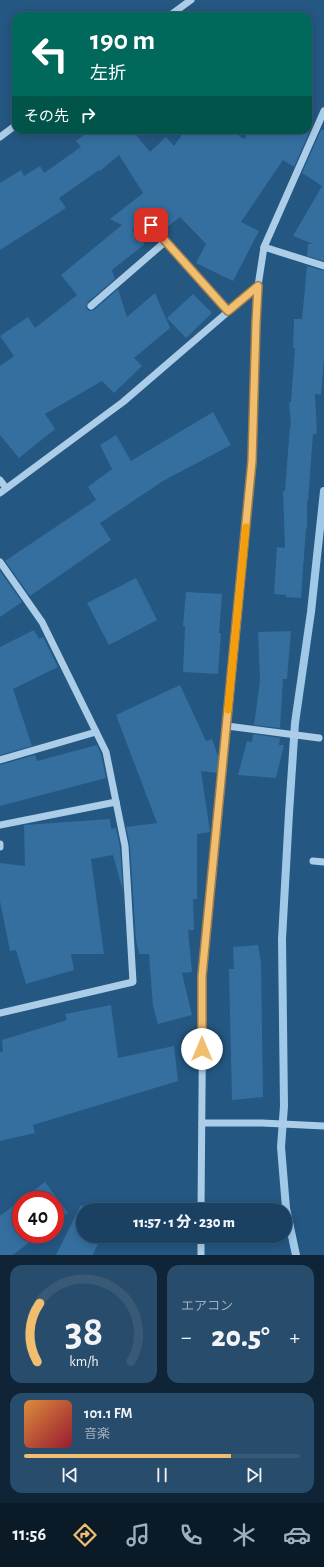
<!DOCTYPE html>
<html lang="ja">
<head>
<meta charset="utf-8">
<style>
	:root { --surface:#1b4162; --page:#284c6b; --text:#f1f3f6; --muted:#a0afbe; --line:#395a77; --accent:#f1be70 }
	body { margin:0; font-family:"Alegreya Sans","Noto Sans JP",sans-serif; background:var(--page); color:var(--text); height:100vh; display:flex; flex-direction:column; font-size:15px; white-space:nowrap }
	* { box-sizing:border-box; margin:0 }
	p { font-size:13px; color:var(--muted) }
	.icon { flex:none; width:22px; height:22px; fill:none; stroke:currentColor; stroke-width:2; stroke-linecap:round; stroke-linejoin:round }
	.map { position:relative; height:1255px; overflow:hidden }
	.drawer { display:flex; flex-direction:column; gap:10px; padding:10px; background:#0f2436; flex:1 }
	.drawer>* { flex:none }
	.hud { position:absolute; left:12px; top:12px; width:300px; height:122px; border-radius:12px; box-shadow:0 2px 10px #0003,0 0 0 1px var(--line); background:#00695c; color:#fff; overflow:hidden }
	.speed { position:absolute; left:12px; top:1191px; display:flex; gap:8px; font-size:20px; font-weight:700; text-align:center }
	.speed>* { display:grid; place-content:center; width:52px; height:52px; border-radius:50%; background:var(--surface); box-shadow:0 2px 10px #0003,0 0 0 1px var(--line); line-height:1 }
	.speed .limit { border:6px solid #d22; background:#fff; color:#111 }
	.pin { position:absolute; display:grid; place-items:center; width:34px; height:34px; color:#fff; margin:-17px; border-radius:8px; box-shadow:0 2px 6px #0006 }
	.me { position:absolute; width:44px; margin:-22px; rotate:0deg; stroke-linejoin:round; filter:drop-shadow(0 0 3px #0008) }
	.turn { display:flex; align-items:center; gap:14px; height:84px; padding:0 12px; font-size:18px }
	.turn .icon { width:52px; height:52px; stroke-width:2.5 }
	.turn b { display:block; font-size:28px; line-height:34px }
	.then { display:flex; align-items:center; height:38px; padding:0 12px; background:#0003; gap:8px; font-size:15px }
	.big { font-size:30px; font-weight:800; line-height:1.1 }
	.drawer .widget { flex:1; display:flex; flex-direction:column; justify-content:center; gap:6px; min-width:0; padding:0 14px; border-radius:12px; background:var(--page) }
	.drawer .dial { align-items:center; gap:0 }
	.dial svg { height:104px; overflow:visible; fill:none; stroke:var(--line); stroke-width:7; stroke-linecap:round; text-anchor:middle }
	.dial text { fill:var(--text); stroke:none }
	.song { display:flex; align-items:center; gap:12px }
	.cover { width:48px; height:48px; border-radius:6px; background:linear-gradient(135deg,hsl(30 70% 55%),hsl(350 70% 35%)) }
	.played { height:4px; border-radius:2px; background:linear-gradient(90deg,var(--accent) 75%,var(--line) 75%) }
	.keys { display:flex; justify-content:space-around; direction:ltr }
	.heat { display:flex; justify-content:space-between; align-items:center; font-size:22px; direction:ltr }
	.drawer .tiles { flex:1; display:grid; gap:10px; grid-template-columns:1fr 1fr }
	.widget:last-child { grid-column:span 2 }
	.trip { position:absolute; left:76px; top:1203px; width:216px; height:40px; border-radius:20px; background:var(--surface); box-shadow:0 2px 10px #0003,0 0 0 1px var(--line); font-weight:800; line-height:40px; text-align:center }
	.tab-bar { display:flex; height:64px; justify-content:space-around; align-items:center; background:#0b1a27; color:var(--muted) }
	.tab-bar .icon { width:28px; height:28px }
	.tab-bar .selected { color:var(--accent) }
	.tab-bar b { font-size:18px; color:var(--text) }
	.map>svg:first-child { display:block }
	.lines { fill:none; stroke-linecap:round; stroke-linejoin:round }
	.stream { stroke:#a0c9e8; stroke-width:8 }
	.building { fill:#346f9f }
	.minor { stroke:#accde7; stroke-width:7 }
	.route-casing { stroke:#9d7c49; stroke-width:10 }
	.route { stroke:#f1be70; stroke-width:7 }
	.slow { stroke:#f59e0b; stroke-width:7 }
</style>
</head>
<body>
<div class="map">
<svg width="324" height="1255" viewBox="0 0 324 1255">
	<rect width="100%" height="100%" fill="#245782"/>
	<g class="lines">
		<path class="stream" d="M296 1255 286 1208 281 1147 284 1106 282 939 289 813 295 723 311 612 324 491"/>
	</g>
	<g class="building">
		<path d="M90 130H132L150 152 166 137 174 146 185 130H231L244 139 250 130H310L294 167 283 160 241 222 259 231 233 281 196 263 206 244 180 217 162 231 146 213 142 212 139 214 138 218 139 220 154 237 151 239 131 229 145 244 112 270 115 279 88 302 86 307 89 311 94 310 118 289 127 317 155 293 170 328 134 358 142 366 114 393 102 381 45 414 55 429 19 458 0 435V366L14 356 0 336 28 317 35 328 77 295 61 275 122 225 110 219 143 193 119 155 100 171 99 170 59 198 66 208 0 250V183L21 170 24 176 40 166 44 173 81 147 76 141Z"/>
		<path d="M321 130H324V261L307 256 308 244H313L293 236 322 186 302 173Z"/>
		<path d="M307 266 324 271V358L321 395 315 394 317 434H313L308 501H307V528H306L301 598 286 597V595L274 594 277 547 285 548 283 491H285L290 426H291L289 402H291L295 348H293L294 319H302Z"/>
		<path d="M193 294 212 313 186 338 167 318Z"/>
		<path d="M213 412 231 445 163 481 100 523 111 540 30 596 5 561 96 500 88 487 112 469 100 445 116 435 131 461Z"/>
		<path d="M0 571 22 602 0 617Z"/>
		<path d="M136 578 157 620 109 645 87 603Z"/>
		<path d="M186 592 222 594 219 633H221L218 674 183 672 185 626H183Z"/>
		<path d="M34 630 39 639 43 637 58 667 13 689 32 746 0 755V647Z"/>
		<path d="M291 631 287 679H283L280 728 254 725 260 681 258 632Z"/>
		<path d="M180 685 206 741 212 739 219 759 218 773 201 771 210 832 197 834V899H193L194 930H188L192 972 182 973 192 1015 158 1024 153 1006 149 954H139L136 940 130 846 126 827 157 823 116 715Z"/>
		<path d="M253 734 280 738 279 745H284L276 778 238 775 247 741 252 742Z"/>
		<path d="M97 745 101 754 106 778 0 806V765L35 755 37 761Z"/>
		<path d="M110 819 111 829 116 828 120 847 123 891 113 855 91 859 104 954H71L74 970 26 984 16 950 10 951 0 901V863L25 866 24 825Z"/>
		<path d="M258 945 261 963 263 1097 232 1100 229 969H234L233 947Z"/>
		<path d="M111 1005 118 1058 174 1046 178 1081 33 1125 35 1133 0 1141V1052H3L2 1040 67 1020 65 1014Z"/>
		<path d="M45 1182 68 1213 55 1223V1200H21Z"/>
		<path d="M21 1200V1234H40L13 1255H0V1216Z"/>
		<path d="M81 1205 90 1210H83V1236H101L93 1255H56Z"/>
	</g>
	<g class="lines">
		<g class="minor">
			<path d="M169 16 191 0"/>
			<path d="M0 137 16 125"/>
			<path d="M143 217 228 311"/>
			<path d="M264 247 324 266"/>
			<path d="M91 306 166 241"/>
			<path d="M0 480 6 488"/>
			<path d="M0 493 123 402 258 286 264 247 324 111"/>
			<path d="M0 562 42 622 106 752 125 846 133 982 0 1013"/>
			<path d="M227 726 319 738"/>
			<path d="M0 760 96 732"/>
			<path d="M0 825 116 802"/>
			<path d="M0 844V847"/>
			<path d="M313 861 324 862"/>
			<path d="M202 1123H262L324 1126"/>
			<path d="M201 1210 203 976 253 461 256 323 258 286"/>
			<path d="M201 1255V1236"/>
		</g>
	</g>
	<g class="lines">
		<defs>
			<path id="route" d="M151 225 228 311 258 286 256 323 252 461 202 976V1049"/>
		</defs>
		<use href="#route" class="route-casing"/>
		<use href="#route" class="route"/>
		<path class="slow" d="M228 710 246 527"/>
	</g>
</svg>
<div class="speed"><div class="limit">40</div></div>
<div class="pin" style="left:151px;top:225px;background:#d93025"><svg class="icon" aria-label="arrive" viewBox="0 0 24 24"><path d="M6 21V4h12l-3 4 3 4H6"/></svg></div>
<svg class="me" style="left:202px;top:1049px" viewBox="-20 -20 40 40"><circle r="19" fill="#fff"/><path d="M0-13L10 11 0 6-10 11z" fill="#f1be70"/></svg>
<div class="trip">11:57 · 1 分 · 230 m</div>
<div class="hud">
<div class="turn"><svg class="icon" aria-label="left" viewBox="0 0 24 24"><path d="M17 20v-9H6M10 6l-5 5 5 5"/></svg><div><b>190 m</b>左折</div></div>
<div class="then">その先<svg class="icon" aria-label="right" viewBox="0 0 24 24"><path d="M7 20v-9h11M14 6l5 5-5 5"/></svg></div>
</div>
</div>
<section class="drawer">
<div class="tiles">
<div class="widget dial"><svg viewBox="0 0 100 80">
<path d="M14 69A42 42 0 1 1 86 69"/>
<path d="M14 69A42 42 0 0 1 16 24" stroke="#f1be70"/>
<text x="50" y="56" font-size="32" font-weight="700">38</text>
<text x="50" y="72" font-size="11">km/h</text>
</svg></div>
<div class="widget"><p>エアコン</p>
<div class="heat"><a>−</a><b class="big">20.5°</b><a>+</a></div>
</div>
<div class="widget">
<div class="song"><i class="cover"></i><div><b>101.1 FM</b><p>音楽</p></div></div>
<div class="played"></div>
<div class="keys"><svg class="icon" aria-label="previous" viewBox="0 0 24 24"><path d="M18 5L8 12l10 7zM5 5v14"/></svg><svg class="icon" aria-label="pause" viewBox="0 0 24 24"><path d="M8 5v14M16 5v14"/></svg><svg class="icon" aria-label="next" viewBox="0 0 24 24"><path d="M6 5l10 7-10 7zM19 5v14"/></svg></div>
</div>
</div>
</section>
<nav class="tab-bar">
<b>11:56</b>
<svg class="icon selected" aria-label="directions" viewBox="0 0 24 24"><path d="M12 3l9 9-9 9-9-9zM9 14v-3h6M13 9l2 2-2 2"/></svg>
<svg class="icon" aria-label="music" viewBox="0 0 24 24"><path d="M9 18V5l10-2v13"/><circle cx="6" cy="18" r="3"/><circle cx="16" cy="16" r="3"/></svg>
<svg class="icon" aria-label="phone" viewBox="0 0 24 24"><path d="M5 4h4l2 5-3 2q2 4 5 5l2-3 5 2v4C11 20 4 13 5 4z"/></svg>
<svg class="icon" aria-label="climate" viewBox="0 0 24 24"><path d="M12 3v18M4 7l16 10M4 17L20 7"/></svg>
<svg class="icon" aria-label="car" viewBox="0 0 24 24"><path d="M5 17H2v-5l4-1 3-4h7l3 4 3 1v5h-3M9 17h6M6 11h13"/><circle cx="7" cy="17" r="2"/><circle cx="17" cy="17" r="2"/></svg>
</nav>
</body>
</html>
